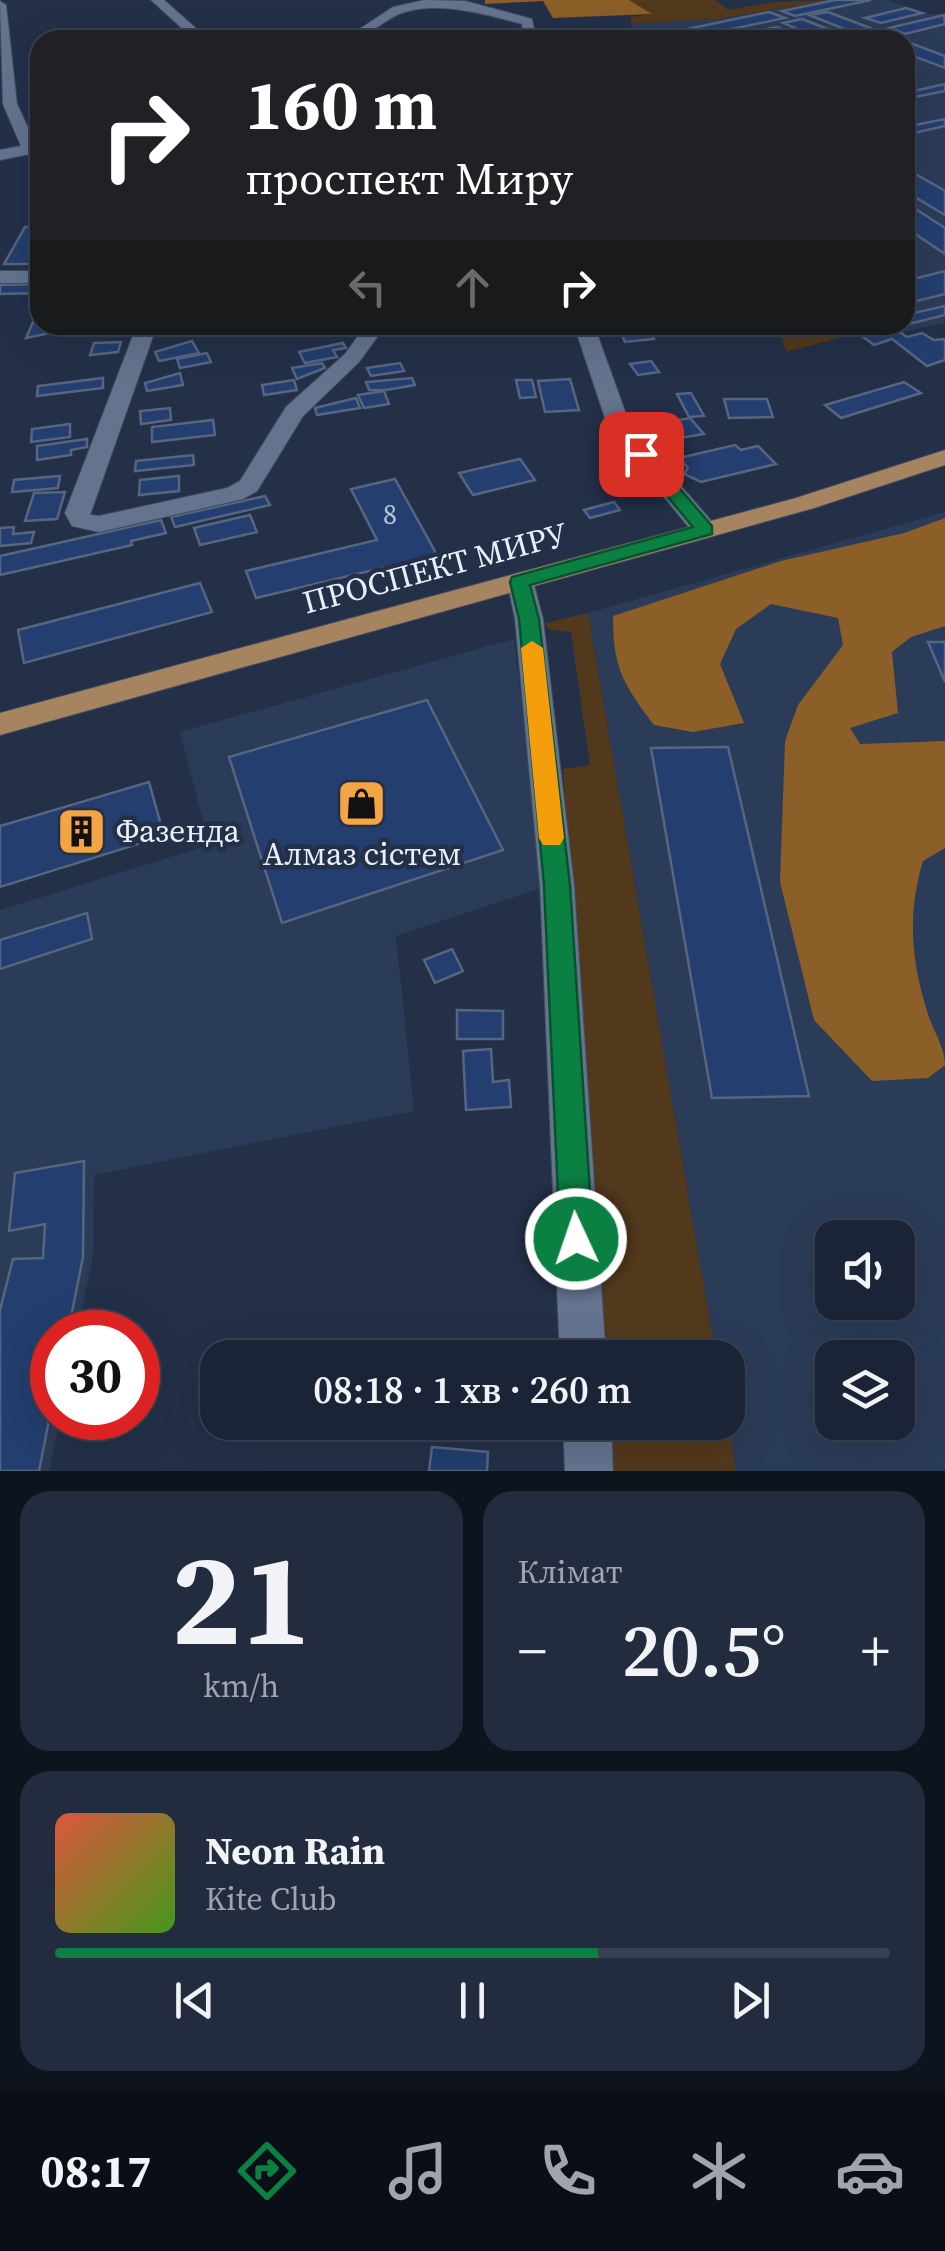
<!DOCTYPE html>
<html lang="uk">
<head>
<meta charset="utf-8">
<style>
	:root { --surface:#1a2436; --page:#232c3e; --text:#f1f3f6; --muted:#9fa4ad; --line:#384151; --accent:#0b8043 }
	body { margin:0; font-family:"Source Serif 4",serif; background:var(--page); color:var(--text); height:100vh; display:flex; flex-direction:column; font-size:38px; white-space:nowrap }
	* { box-sizing:border-box; margin:0 }
	p { font-size:32px; color:var(--muted) }
	.icon { flex:none; width:55px; height:55px; fill:none; stroke:currentColor; stroke-width:2; stroke-linecap:round; stroke-linejoin:round }
	.map { position:relative; height:1471px; overflow:hidden }
	.panel { display:flex; flex-direction:column; gap:20px; padding:20px; background:#0e141e; flex:1 }
	.panel>* { flex:none }
	.banner { position:absolute; left:30px; top:30px; width:885px; height:305px; border-radius:30px; box-shadow:0 10px 40px #0002,0 0 0 2px var(--line); background:#202124; color:#fff; overflow:hidden }
	.tools { position:absolute; left:815px; top:1220px; display:grid; gap:20px }
	.tools a { display:grid; place-items:center; width:100px; height:100px; border-radius:20px; background:var(--surface); box-shadow:0 10px 40px #0002,0 0 0 2px var(--line); font-size:50px }
	.speed { position:absolute; left:30px; top:1310px; display:flex; gap:20px; font-size:50px; font-weight:700; text-align:center }
	.speed>* { display:grid; place-content:center; width:130px; height:130px; border-radius:50%; background:var(--surface); box-shadow:0 10px 40px #0002,0 0 0 2px var(--line); line-height:1 }
	.speed .limit { border:15px solid #d22; background:#fff; color:#111 }
	.pin { position:absolute; display:grid; place-items:center; width:85px; height:85px; color:#fff; margin:-42px; border-radius:20px; box-shadow:0 5px 15px #0006 }
	.me { position:absolute; width:110px; margin:-55px; rotate:357deg; stroke-linejoin:round; filter:drop-shadow(0 0 8px #0008) }
	.turn { display:flex; align-items:center; gap:35px; height:210px; padding:0 50px; font-size:45px }
	.turn .icon { width:130px; height:130px; stroke-width:2.5 }
	.turn b { display:block; font-size:70px; line-height:85px }
	.lanes { display:flex; align-items:center; height:95px; padding:0 50px; background:#0003; justify-content:center; gap:50px; direction:ltr }
	.lanes .off { opacity:.35 }
	.big { font-size:75px; font-weight:600; line-height:1.1 }
	.panel .card { flex:1; display:flex; flex-direction:column; justify-content:center; gap:15px; min-width:0; padding:0 35px; border-radius:30px; background:var(--page) }
	.panel .dial { align-items:center; gap:0 }
	.dial b { font-size:130px; line-height:1 }
	.song { display:flex; align-items:center; gap:30px }
	.cover { width:120px; height:120px; border-radius:15px; background:linear-gradient(135deg,hsl(10 70% 55%),hsl(100 70% 35%)) }
	.played { height:10px; border-radius:5px; background:linear-gradient(90deg,var(--accent) 65%,var(--line) 65%) }
	.keys { display:flex; justify-content:space-around; direction:ltr }
	.heat { display:flex; justify-content:space-between; align-items:center; font-size:55px; direction:ltr }
	.panel .tiles { flex:1; display:grid; gap:20px; grid-template-columns:1fr 1fr }
	.card:last-child { grid-column:span 2 }
	.trip { position:absolute; left:200px; top:1340px; width:545px; height:100px; border-radius:30px; background:var(--surface); box-shadow:0 10px 40px #0002,0 0 0 2px var(--line); font-weight:600; line-height:100px; text-align:center }
	.tabs { display:flex; height:160px; justify-content:space-around; align-items:center; background:#0a0e16; color:var(--muted) }
	.tabs .icon { width:70px; height:70px }
	.tabs .current { color:var(--accent) }
	.tabs b { font-size:45px; color:var(--text) }
	.map>svg:first-child { display:block }
	.built { fill:#2b3c58; fill-rule:evenodd }
	.green { fill:#53391c }
	.forest { fill:#8c5e28 }
	.building { fill:#233e6f; stroke:#566580; stroke-width:2.5 }
	.lines { fill:none; stroke-linecap:round; stroke-linejoin:round }
	.street-casing { stroke:#414c5f; stroke-width:2 }
	.primary-casing { stroke:#414c5f; stroke-width:2 }
	.street { fill:#64748f; fill-rule:evenodd }
	.primary { fill:#a78460; fill-rule:evenodd }
	.route { fill:#0b8043; stroke:#07532c; stroke-width:2.5 }
	.slow { fill:#f59e0b }
	.labels { text-anchor:middle; dominant-baseline:central; stroke-width:9; stroke-linejoin:round; paint-order:stroke }
	.number-label { font-size:28px; fill:#b7c3d9 }
	.street-label { font-size:32px; fill:#e8effc; stroke:#233048 }
	.poi-label { font-size:32px; fill:#e8effc; stroke:#233048; text-anchor:start }
</style>
</head>
<body>
<div class="map">
<svg width="945" height="1471" viewBox="0 0 945 1471">
	<rect width="100%" height="100%" fill="#233048"/>
	<g class="built">
		<path d="M832 0H888L929 14H945V323L907 331 896 325H905V40H636L631 24 717 19Z"/>
		<path d="M945 512V1471H736L728 1421V1358L716 1357 588 613ZM832 1238H898V1302H832ZM832 1358H898V1422H832Z"/>
		<path d="M514 639 544 887 396 936 414 1111 94 1175 93 1255 77 1332H52V1418H60L49 1471H0V910L209 845 180 732Z"/>
	</g>
	<g class="green">
		<path d="M629 0H715L728 10 775 2 832 0 717 19 631 24V17L650 14Z"/>
		<path d="M778 325H888L786 352Z"/>
		<path d="M588 613 716 1357H605L563 769 590 765 571 632 547 629 546 623Z"/>
		<path d="M728 1421 736 1471H613L610 1423Z"/>
	</g>
	<g class="forest">
		<path d="M485 0H629L652 14 553 18 543 1 485 4Z"/>
		<path d="M945 518V626L911 637 892 652 898 713 850 728 860 744 945 741V848L923 861C907 914 911 961 928 1014 933 1031 945 1047 945 1065L928 1078 872 1081 814 1020 780 882 785 741 798 705 843 645 838 618 771 604 736 629 720 664 744 723 693 732 654 725C623 684 613 668 613 616L781 561 904 533Z"/>
	</g>
	<g class="building">
		<path d="M835 0H871L795 16 782 11Z"/>
		<path d="M906 8 922 13 881 23 865 18Z"/>
		<path d="M769 12 785 18 698 36 683 30Z"/>
		<path d="M828 12 902 40H872L809 15Z"/>
		<path d="M944 15 945 24 905 34 889 28Z"/>
		<path d="M802 19 856 40H824L783 23Z"/>
		<path d="M777 27 807 40H783L760 30Z"/>
		<path d="M905 41 945 56V68L905 53Z"/>
		<path d="M945 84V91L905 99V93Z"/>
		<path d="M945 119V126L905 135V127Z"/>
		<path d="M905 168 945 191V215L905 191Z"/>
		<path d="M905 202 945 228V254L905 227Z"/>
		<path d="M25 227H40V264H4Z"/>
		<path d="M945 271V294L905 304V281Z"/>
		<path d="M40 284V293L0 294V285Z"/>
		<path d="M945 306V315L905 325V315Z"/>
		<path d="M33 322H40V325H58L55 332 26 338Z"/>
		<path d="M389 325H429L425 326 427 330 396 335Z"/>
		<path d="M892 327 907 337 922 333 934 340 945 339V360L927 366 892 339 874 345 862 336Z"/>
		<path d="M649 330 654 339 625 342 621 333Z"/>
		<path d="M192 341 199 353 159 361 155 352Z"/>
		<path d="M121 342 118 352 90 355 94 343Z"/>
		<path d="M343 343 346 348 333 350 337 357 305 363 299 352Z"/>
		<path d="M207 353 211 362 180 368 177 359Z"/>
		<path d="M651 361 659 372 638 375 630 364Z"/>
		<path d="M322 363 325 368 297 379 292 368Z"/>
		<path d="M400 363 404 371 371 376 367 368Z"/>
		<path d="M180 373 183 385 147 391 145 383Z"/>
		<path d="M103 378V388L37 396 38 386Z"/>
		<path d="M412 378 415 385 386 390H369L366 382Z"/>
		<path d="M570 379 579 410 545 412 538 381Z"/>
		<path d="M294 380 297 390 264 395 262 385Z"/>
		<path d="M516 380H532L536 397 520 398Z"/>
		<path d="M904 382 921 393 841 418 825 405Z"/>
		<path d="M384 391 389 404 364 408 358 395Z"/>
		<path d="M691 393 704 416 689 417 677 394Z"/>
		<path d="M356 398 360 408 317 415 315 408Z"/>
		<path d="M724 399H767L773 417 729 418Z"/>
		<path d="M170 408 171 420 141 424 140 411Z"/>
		<path d="M690 418 704 434 652 443 640 427Z"/>
		<path d="M213 420 215 435 152 442V427Z"/>
		<path d="M70 424V437L31 442 32 429Z"/>
		<path d="M87 439V447L71 450V455L37 460V446Z"/>
		<path d="M735 445 741 450 758 446 776 464 701 482 684 474 688 468 679 458Z"/>
		<path d="M193 455 194 465 135 471 136 461Z"/>
		<path d="M520 459 535 480 473 495 459 473Z"/>
		<path d="M60 476 58 488 12 492 14 480Z"/>
		<path d="M179 476V491L139 495 140 480Z"/>
		<path d="M395 479 437 555 256 598 246 571 377 540 351 489Z"/>
		<path d="M65 492 57 519 25 521 34 493Z"/>
		<path d="M265 496 270 505 175 527 171 517Z"/>
		<path d="M614 502 620 510 590 518 584 510Z"/>
		<path d="M250 515 257 532 200 545 194 528Z"/>
		<path d="M161 520 166 533 131 541 132 545 0 575V556Z"/>
		<path d="M14 527 13 534 34 532 31 543 0 546V528Z"/>
		<path d="M200 583 212 612 24 663 18 630Z"/>
		<path d="M928 642H945V682Z"/>
		<path d="M427 700 503 850 282 923 229 757Z"/>
		<path d="M728 747 809 1096 712 1098 651 748Z"/>
		<path d="M149 782 164 836 0 887V826Z"/>
		<path d="M87 913 92 939 0 969V940Z"/>
		<path d="M452 949 463 971 435 983 424 960Z"/>
		<path d="M457 1010 503 1011V1039H457Z"/>
		<path d="M491 1049 493 1082 509 1080 511 1107 466 1110 463 1051Z"/>
		<path d="M84 1161 83 1257 68 1332H52V1405L39 1471H0V1310L13 1259 43 1258 45 1224 9 1231 15 1173Z"/>
		<path d="M282 1345 280 1358H230L232 1346Z"/>
		<path d="M432 1447 488 1452 487 1471H429Z"/>
	</g>
	<g class="lines">
		<defs>
			<g id="street">
				<path d="M151 0H164L209 40H195Z"/>
				<path d="M425 0 465 1 532 19 536 40H524L522 24C484 14 437 0 399 14 378 24 366 40 343 40L393 7Z"/>
				<path d="M0 1 6 5 17 104 35 143 40 142V152L0 160V150L21 146 3 104Z"/>
				<rect x="0" y="271" width="40" height="12"/>
				<path d="M137 325H157L90 515 99 516 227 488 240 481 286 407 345 354 366 325H386L359 362 303 416 257 491 243 499 99 532 72 526 65 513Z"/>
				<path d="M574 325H594L631 428 714 524 717 530 714 536H696L609 430Z"/>
				<path d="M520 572 533 581 543 619 574 885 606 1358H560L540 885 515 619 507 581Z"/>
				<path d="M563 1422H611L613 1471H565Z"/>
			</g>
			<path id="primary" d="M945 450V465L814 508 0 735V713L796 498Z"/>
		</defs>
		<use href="#street" class="street-casing"/>
		<use href="#primary" class="primary-casing"/>
		<use href="#street" class="street"/>
		<use href="#primary" class="primary"/>
	</g>
	<path class="route" d="M641 449 647 451 712 526V534L530 585 539 619 570 885 593 1239 588 1251 576 1255 565 1251 560 1239 544 885 519 619 510 582 512 577 693 527 632 454Z"/>
	<path class="slow" d="M532 641 543 648 564 838 560 845H543L539 838 521 648Z"/>
	<defs>
		<symbol id="shop-square" viewBox="-11 -11 22 22"><rect x="-9" y="-9" width="18" height="18" rx="4" fill="#f4a443" stroke="#233048"/><path d="M-5-2.5h2.3a2.7 3.5 0 0 1 5.4 0H5L5.5 6h-11ZM-1.5-2.5h3a1.5 2.3 0 0 0-3 0Z" fill="#111"/></symbol>
		<symbol id="building-square" viewBox="-11 -11 22 22"><rect x="-9" y="-9" width="18" height="18" rx="4" fill="#f4a443" stroke="#233048"/><path d="M-4-6H4V6H1V3H-1V6H-4ZM-2.5-4.3h1.7v1.8h-1.7ZM.8-4.3h1.7v1.8H.8ZM-2.5-1h1.7V.8h-1.7ZM.8-1h1.7V.8H.8Z" fill="#111"/></symbol>
	</defs>
	<g fill-rule="evenodd">
		<use href="#shop-square" x="334" y="776" width="55" height="55"/>
		<use href="#building-square" x="54" y="804" width="55" height="55"/>
	</g>
	<g class="labels">
		<g class="number-label">
			<text x="390" y="514">8</text>
		</g>
		<g class="street-label">
			<text transform="translate(435 568) rotate(-15)">ПРОСПЕКТ МИРУ</text>
		</g>
		<g class="poi-label">
			<text x="116" y="831">Фазенда</text>
			<text x="362" y="854" text-anchor="middle">Алмаз сістем</text>
		</g>
	</g>
</svg>
<div class="tools">
<a><svg class="icon" aria-label="sound" viewBox="0 0 24 24"><path d="M4 9h4l5-4v14l-5-4H4zM17 9q2 3 0 6"/></svg></a>
<a><svg class="icon" aria-label="layers" viewBox="0 0 24 24"><path d="M12 4l9 5-9 5-9-5zM3 14l9 5 9-5"/></svg></a>
</div>
<div class="speed"><div class="limit">30</div></div>
<div class="pin" style="left:641px;top:454px;background:#d93025"><svg class="icon" aria-label="arrive" viewBox="0 0 24 24"><path d="M6 21V4h12l-3 4 3 4H6"/></svg></div>
<svg class="me" style="left:576px;top:1239px" viewBox="-20 -20 40 40"><circle r="17" fill="#0b8043" stroke="#fff" stroke-width="3"/><path d="M0-11L8 9 0 5-8 9z" fill="#fff"/></svg>
<div class="trip">08:18 · 1 хв · 260 m</div>
<div class="banner">
<div class="turn"><svg class="icon" aria-label="right" viewBox="0 0 24 24"><path d="M7 20v-9h11M14 6l5 5-5 5"/></svg><div><b>160 m</b>проспект Миру</div></div>
<div class="lanes"><svg class="icon off" aria-label="left" viewBox="0 0 24 24"><path d="M17 20v-9H6M10 6l-5 5 5 5"/></svg><svg class="icon off" aria-label="ahead" viewBox="0 0 24 24"><path d="M12 20V5M6 11l6-6 6 6"/></svg><svg class="icon" aria-label="right" viewBox="0 0 24 24"><path d="M7 20v-9h11M14 6l5 5-5 5"/></svg></div>
</div>
</div>
<section class="panel">
<div class="tiles">
<div class="card dial"><b>21</b><p>km/h</p></div>
<div class="card"><p>Клімат</p>
<div class="heat"><a>−</a><b class="big">20.5°</b><a>+</a></div>
</div>
<div class="card">
<div class="song"><i class="cover"></i><div><b>Neon Rain</b><p>Kite Club</p></div></div>
<div class="played"></div>
<div class="keys"><svg class="icon" aria-label="previous" viewBox="0 0 24 24"><path d="M18 5L8 12l10 7zM5 5v14"/></svg><svg class="icon" aria-label="pause" viewBox="0 0 24 24"><path d="M8 5v14M16 5v14"/></svg><svg class="icon" aria-label="next" viewBox="0 0 24 24"><path d="M6 5l10 7-10 7zM19 5v14"/></svg></div>
</div>
</div>
</section>
<nav class="tabs">
<b>08:17</b>
<svg class="icon current" aria-label="directions" viewBox="0 0 24 24"><path d="M12 3l9 9-9 9-9-9zM9 14v-3h6M13 9l2 2-2 2"/></svg>
<svg class="icon" aria-label="music" viewBox="0 0 24 24"><path d="M9 18V5l10-2v13"/><circle cx="6" cy="18" r="3"/><circle cx="16" cy="16" r="3"/></svg>
<svg class="icon" aria-label="phone" viewBox="0 0 24 24"><path d="M5 4h4l2 5-3 2q2 4 5 5l2-3 5 2v4C11 20 4 13 5 4z"/></svg>
<svg class="icon" aria-label="climate" viewBox="0 0 24 24"><path d="M12 3v18M4 7l16 10M4 17L20 7"/></svg>
<svg class="icon" aria-label="car" viewBox="0 0 24 24"><path d="M5 17H2v-5l4-1 3-4h7l3 4 3 1v5h-3M9 17h6M6 11h13"/><circle cx="7" cy="17" r="2"/><circle cx="17" cy="17" r="2"/></svg>
</nav>
</body>
</html>
